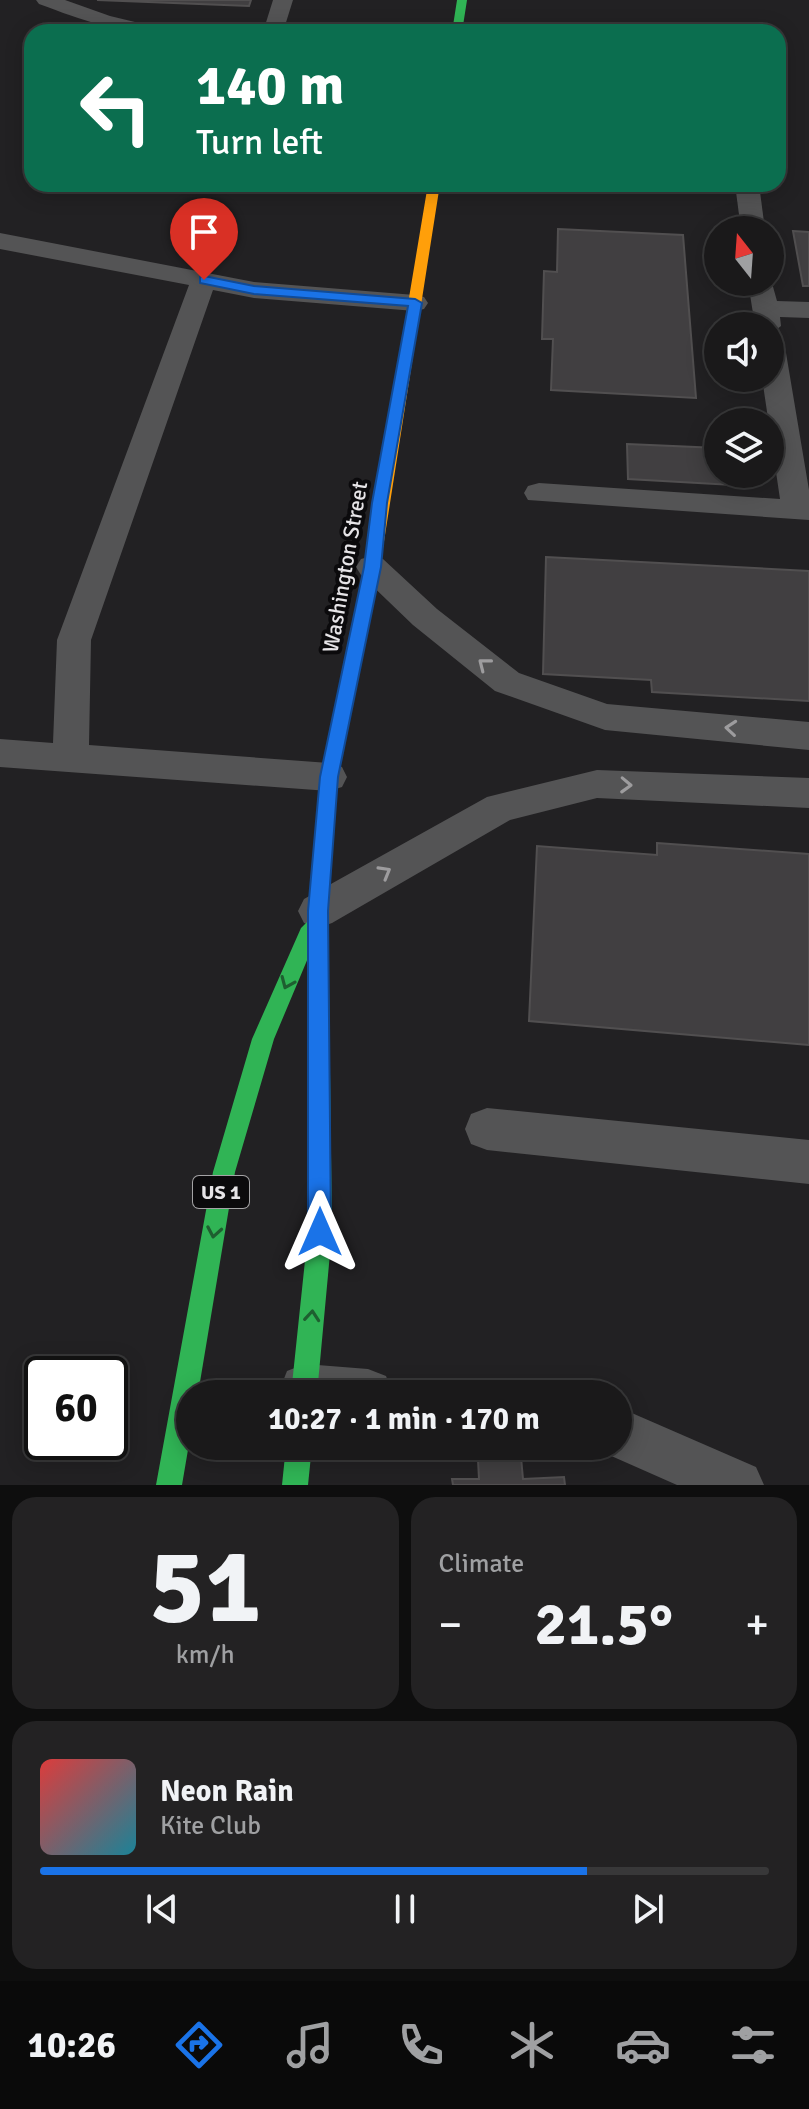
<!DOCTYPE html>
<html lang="en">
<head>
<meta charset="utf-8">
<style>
	:root { --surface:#1a191a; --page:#232223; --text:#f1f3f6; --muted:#9fa0a2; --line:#383839; --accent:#1a73e8 }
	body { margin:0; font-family:Signika,sans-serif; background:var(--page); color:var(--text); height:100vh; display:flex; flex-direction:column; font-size:30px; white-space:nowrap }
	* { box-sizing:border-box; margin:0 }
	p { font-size:26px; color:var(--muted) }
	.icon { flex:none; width:44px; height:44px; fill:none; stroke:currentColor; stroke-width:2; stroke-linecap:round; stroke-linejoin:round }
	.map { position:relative; height:1485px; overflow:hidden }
	.details { display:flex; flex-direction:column; gap:12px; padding:12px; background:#0e0e0e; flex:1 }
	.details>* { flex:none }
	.guide { position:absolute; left:24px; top:24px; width:762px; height:168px; border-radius:24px; box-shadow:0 4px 20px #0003,0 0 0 2px var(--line); background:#0b6e4f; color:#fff; overflow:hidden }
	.needle { width:52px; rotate:343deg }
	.fabs { position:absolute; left:704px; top:216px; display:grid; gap:16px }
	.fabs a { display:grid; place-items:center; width:80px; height:80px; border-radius:50%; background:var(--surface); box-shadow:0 4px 20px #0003,0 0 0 2px var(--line); font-size:40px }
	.speed { position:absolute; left:24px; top:1356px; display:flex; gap:16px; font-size:40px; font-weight:700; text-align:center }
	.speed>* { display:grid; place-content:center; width:104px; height:104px; border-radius:50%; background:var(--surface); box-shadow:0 4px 20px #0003,0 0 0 2px var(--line); line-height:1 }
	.speed .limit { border:4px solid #111; border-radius:12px; background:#fff; color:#111 }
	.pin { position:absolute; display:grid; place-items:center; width:68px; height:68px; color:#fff; margin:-82px -34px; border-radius:50% 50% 50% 0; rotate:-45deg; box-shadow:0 0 8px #0007 }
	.pin .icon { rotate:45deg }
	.me { position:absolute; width:88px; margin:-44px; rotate:0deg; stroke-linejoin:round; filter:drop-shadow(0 0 6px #0008) }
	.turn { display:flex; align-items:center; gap:28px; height:168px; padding:0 40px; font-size:36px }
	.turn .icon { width:104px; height:104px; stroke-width:2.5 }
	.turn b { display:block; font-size:56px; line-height:68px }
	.big { font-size:60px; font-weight:700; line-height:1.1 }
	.details .card { flex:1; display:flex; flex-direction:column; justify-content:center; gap:12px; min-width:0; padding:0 28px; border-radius:24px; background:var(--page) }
	.details .dial { align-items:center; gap:0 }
	.dial b { font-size:104px; line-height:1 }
	.song { display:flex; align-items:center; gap:24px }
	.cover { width:96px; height:96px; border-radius:12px; background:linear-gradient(135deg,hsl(0 70% 55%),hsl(190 70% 35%)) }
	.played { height:8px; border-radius:4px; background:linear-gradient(90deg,var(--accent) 75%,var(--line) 75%) }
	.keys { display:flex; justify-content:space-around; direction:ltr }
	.heat { display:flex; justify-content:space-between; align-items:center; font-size:44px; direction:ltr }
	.details .tiles { flex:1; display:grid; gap:12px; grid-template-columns:1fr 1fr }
	.card:last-child { grid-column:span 2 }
	.trip { position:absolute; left:176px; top:1380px; width:456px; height:80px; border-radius:40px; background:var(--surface); box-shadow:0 4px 20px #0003,0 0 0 2px var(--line); font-weight:700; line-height:80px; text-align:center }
	.tabs { display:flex; height:128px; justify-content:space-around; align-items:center; background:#0a0a0a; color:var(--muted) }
	.tabs .icon { width:56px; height:56px }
	.tabs .active { color:var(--accent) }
	.tabs b { font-size:36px; color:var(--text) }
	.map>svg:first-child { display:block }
	.building { fill:#413f41; stroke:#514f50; stroke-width:2 }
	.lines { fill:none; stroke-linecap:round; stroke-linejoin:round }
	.lane { fill:#545455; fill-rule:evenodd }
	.fast { fill:#30b455; fill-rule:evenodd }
	.slow { fill:#ff9f0a; fill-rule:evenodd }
	.oneway { stroke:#9d9c9e }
	.oneway2 { stroke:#1e5f30 }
	.route { fill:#1a73e8; stroke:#114b97; stroke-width:2 }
	.labels { text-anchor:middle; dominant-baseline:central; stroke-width:8; stroke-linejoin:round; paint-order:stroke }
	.shield { fill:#0b0a0c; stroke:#a4a3a5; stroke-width:2 }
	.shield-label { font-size:20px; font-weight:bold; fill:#e6e4e7 }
	.street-label { font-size:22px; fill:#e6e4e7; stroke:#0b0a0c }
</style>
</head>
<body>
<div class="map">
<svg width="809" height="1485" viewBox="0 0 809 1485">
	<rect width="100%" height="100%" fill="#222123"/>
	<g class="building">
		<path d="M97 0H251L249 6Z"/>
		<path d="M558 229 683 235 696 398 551 390 553 339H542L544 271 557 272Z"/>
		<path d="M793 231 809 232V286H803Z"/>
		<path d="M627 444 718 448V474H749L750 486 628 479Z"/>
		<path d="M546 557 809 571V701L652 692 651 680 543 674Z"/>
		<path d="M657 843 809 854V1045L529 1021 537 846 657 855Z"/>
		<path d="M521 1457 523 1479 564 1477 565 1485H453L452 1479H479L478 1460Z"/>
	</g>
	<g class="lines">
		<g class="lane">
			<path d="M36 0H65L110 16 160 28 163 32C113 32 85 21 39 4Z"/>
			<path d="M273 0H293L283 32H263Z"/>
			<path d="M735 184H759L765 230H741Z"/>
			<path d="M0 233 254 282 415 295 424 297 428 303 424 309 415 311 254 298 213 290 91 640 89 745 329 763 342 767 347 777 342 787 329 791 0 767V739L53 743 57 640 189 285 0 249Z"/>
			<path d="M770 276 777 301 809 302V318L780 317 781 326 772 333 780 335 784 341 809 490V520L528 500 524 493 528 486 539 483 780 499 762 378H770V326H755L748 282H770Z"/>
			<path d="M372 556 383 559 437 609 519 673 607 704 809 722V750L605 730 495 691 413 625 361 575 356 567 361 559Z"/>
			<path d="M597 770 809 778V808L597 798 510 820 332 923 318 928 304 923 298 911 304 899 487 797Z"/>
			<path d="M487 1108 809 1140V1184L487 1150 471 1144 465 1129 471 1114Z"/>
			<path d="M305 1364 368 1369 386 1376 393 1394H282L280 1389 287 1371Z"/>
			<path d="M618 1407 756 1467 764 1485H677L600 1451 598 1446H618Z"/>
		</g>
		<g class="fast">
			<path d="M457 0H467L462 32H452Z"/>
			<path d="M353 655 362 661 338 777 328 911 332 1232 317 1394H291L308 1232V958L274 1039 235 1172 198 1394H190V1438L182 1485H156L213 1172 252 1039 301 928 308 921 320 777 344 661Z"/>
			<path d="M286 1446H312L308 1485H282Z"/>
		</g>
		<path class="slow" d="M428 184H440L380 567 362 661 353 667 344 661 364 567Z"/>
	</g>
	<defs><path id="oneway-chevron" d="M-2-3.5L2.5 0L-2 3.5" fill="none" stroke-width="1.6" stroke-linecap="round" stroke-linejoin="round" transform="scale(2)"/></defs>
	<g class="oneway">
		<use href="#oneway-chevron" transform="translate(484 664) rotate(-142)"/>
		<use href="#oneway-chevron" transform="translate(731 728) rotate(-175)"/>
		<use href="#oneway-chevron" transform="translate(626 785) rotate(2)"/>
		<use href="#oneway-chevron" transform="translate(385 872) rotate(-30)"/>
	</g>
	<g class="oneway2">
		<use href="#oneway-chevron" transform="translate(287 983) rotate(113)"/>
		<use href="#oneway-chevron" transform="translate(214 1232) rotate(100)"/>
		<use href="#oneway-chevron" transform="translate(312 1316) rotate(-85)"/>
	</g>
	<path class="route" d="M204 276 254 286 415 299 422 303 387 503 381 567 338 777 328 911 331 1232 328 1240 320 1243 311 1240 308 1232V911L320 777 364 567 372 503 408 306 254 294 200 283V277Z"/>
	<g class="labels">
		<rect class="shield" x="193" y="1176" width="56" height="32" rx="6"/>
		<g class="shield-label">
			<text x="221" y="1192">US 1</text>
		</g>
		<g class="street-label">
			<text transform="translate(345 567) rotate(-80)">Washington Street</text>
		</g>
	</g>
</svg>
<div class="fabs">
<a><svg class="needle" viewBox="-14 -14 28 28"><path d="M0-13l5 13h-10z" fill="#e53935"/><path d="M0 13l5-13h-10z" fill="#9fa0a2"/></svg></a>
<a><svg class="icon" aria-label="sound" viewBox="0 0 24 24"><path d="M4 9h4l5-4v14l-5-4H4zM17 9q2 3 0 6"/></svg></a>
<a><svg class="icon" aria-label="layers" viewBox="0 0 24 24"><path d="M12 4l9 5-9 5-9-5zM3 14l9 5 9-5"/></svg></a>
</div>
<div class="speed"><div class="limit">60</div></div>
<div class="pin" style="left:204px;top:280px;background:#d93025"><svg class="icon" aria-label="arrive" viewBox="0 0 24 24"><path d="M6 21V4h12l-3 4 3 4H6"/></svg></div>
<svg class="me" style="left:320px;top:1232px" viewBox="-20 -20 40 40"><path d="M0-17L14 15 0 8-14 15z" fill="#1a73e8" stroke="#fff" stroke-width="4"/></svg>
<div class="trip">10:27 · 1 min · 170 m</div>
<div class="guide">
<div class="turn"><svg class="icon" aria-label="left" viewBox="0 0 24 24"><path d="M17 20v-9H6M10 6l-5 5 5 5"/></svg><div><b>140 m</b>Turn left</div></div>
</div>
</div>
<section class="details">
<div class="tiles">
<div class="card dial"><b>51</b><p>km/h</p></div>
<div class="card"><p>Climate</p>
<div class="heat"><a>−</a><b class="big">21.5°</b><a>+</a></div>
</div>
<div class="card">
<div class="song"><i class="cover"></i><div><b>Neon Rain</b><p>Kite Club</p></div></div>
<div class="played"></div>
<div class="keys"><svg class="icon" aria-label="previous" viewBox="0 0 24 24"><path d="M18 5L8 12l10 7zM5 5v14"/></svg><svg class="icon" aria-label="pause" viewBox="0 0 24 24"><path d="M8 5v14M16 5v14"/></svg><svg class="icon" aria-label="next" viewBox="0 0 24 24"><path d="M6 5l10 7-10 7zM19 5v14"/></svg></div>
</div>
</div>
</section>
<nav class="tabs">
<b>10:26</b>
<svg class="icon active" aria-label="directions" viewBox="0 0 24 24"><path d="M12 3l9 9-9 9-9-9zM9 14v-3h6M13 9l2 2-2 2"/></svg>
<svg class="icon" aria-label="music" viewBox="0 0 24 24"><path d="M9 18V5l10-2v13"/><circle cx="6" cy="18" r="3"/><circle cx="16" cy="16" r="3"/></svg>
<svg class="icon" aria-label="phone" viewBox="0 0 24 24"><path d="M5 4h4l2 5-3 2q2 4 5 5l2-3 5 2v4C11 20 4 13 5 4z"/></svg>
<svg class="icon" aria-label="climate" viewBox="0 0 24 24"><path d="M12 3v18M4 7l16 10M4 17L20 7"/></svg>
<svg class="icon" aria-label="car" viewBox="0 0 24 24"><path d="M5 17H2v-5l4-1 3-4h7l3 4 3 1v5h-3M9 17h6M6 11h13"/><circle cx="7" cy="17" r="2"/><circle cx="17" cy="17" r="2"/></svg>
<svg class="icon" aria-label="filters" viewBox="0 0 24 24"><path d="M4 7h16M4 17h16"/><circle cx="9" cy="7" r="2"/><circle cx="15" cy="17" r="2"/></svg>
</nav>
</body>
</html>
